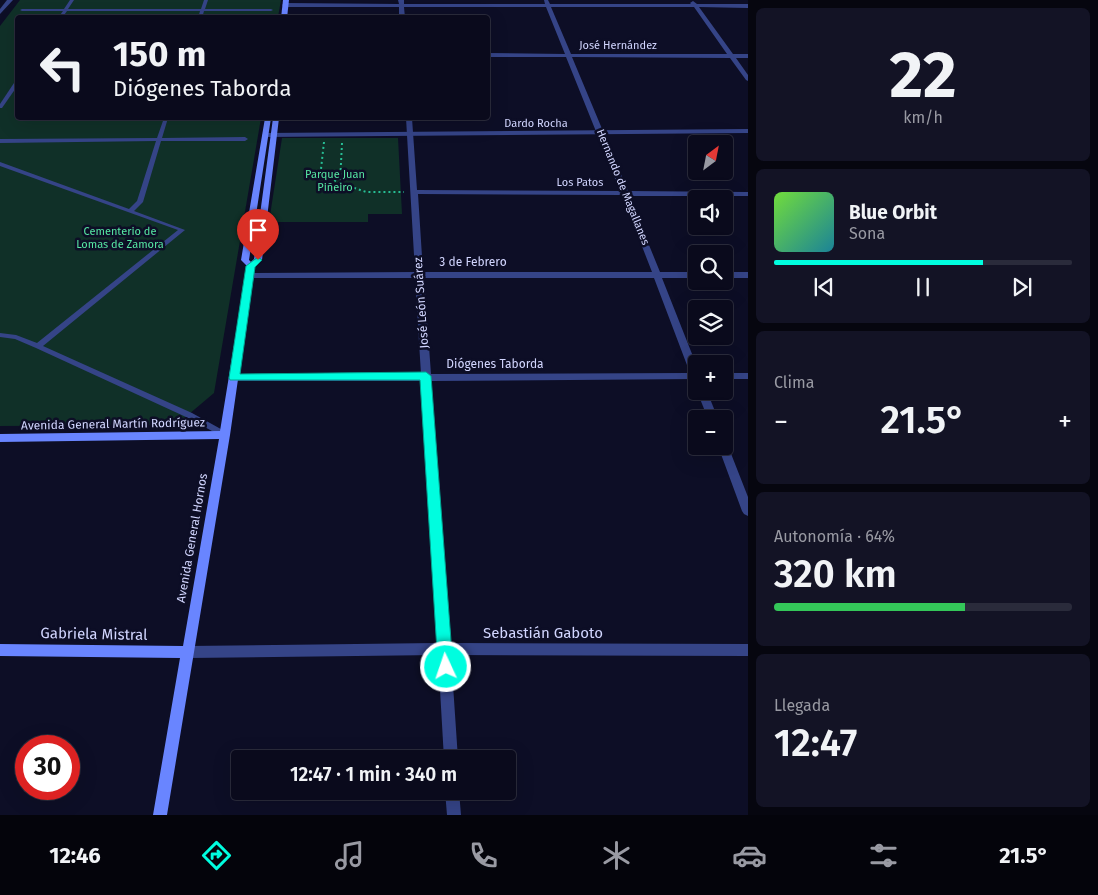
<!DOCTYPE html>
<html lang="es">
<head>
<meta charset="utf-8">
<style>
	:root { --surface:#0a0a1c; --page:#131325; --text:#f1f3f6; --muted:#999aa3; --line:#2a2b3b; --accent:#00fddf }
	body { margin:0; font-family:"Fira Sans",sans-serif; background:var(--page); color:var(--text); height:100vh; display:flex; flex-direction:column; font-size:19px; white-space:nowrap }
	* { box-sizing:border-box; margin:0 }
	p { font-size:16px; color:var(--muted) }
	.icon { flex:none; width:28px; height:28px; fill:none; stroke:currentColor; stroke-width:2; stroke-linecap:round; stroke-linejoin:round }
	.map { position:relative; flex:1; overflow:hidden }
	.side { display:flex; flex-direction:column; gap:8px; padding:8px; background:#06060f; width:350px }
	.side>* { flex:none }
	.banner { position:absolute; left:15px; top:15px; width:475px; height:105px; border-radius:5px; box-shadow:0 5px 20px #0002,0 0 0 1px var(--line); background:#0a0a1c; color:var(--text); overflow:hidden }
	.needle { width:32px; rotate:32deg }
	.buttons { position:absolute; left:688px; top:135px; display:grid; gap:10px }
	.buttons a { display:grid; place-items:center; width:45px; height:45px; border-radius:5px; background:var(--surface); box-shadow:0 5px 20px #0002,0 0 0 1px var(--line); font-size:25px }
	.speed { position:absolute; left:15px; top:735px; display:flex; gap:10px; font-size:25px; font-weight:700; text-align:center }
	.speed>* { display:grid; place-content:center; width:65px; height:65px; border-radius:50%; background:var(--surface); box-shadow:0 5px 20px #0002,0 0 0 1px var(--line); line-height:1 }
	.speed .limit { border:8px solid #d22; background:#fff; color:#111 }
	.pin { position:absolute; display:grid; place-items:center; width:42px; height:42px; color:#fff; margin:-51px -21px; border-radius:50% 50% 50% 0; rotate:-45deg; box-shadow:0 0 5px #0007 }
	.pin .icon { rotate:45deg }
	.me { position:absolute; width:55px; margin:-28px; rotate:357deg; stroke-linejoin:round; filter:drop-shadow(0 0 4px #0008) }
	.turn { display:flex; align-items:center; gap:18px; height:105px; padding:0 15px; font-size:22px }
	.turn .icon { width:65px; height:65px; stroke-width:2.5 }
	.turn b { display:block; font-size:35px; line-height:42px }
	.big { font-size:38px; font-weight:600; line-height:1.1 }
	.side .widget { flex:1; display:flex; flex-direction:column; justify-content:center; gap:8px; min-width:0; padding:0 18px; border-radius:8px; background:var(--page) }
	.side .dial { align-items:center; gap:0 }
	.dial b { font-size:65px; line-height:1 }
	.song { display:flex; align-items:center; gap:15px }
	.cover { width:60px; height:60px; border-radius:8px; background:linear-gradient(135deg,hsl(100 70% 55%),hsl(190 70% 35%)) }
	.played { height:5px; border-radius:2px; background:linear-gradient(90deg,var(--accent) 70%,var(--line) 70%) }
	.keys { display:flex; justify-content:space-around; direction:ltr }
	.heat { display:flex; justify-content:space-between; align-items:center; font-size:28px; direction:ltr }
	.charge { height:8px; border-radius:4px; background:linear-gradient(90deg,#34c759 64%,var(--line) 0) }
	.trip { position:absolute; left:231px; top:750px; width:285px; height:50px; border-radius:5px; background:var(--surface); box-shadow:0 5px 20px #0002,0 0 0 1px var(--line); font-weight:600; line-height:50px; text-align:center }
	.tab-bar { display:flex; height:80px; justify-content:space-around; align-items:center; background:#04040b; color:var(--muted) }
	.tab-bar .icon { width:35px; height:35px }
	.tab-bar .active { color:var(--accent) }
	.tab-bar b { font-size:22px; color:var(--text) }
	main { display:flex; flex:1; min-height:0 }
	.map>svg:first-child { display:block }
	.green { fill:#103028 }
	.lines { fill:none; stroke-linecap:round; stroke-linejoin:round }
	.path { stroke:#27bd94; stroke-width:2; stroke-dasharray:2 3; stroke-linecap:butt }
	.service { fill:#354487; fill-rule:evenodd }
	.minor { fill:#354487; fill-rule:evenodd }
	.tertiary { fill:#354487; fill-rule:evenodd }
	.secondary { fill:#6985ff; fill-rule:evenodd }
	.route { fill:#00fddf; stroke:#00a491 }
	.labels { text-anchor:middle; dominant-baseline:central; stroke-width:5; stroke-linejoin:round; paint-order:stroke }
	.far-street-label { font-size:11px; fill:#d2d6ff; stroke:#0d0e26 }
	.far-park-label { font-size:11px; fill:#56e7a3; stroke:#0d0e26 }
	.street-label { font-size:12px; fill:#d2d6ff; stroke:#0d0e26 }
	.near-street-label { font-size:15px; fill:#d2d6ff; stroke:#0d0e26 }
</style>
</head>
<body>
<main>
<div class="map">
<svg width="748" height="815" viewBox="0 0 748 815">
	<rect width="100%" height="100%" fill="#0d0e26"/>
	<g class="green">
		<path d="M20 0H281L278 17 18 18V118H261L214 393 176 425 0 426V26Z"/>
		<path d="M282 138H398L402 214H368V222H269Z"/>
	</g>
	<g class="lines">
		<g class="path">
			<path d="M324 142 321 169 326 176 340 183"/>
			<path d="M342 143 340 183 366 192H404"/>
		</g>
		<g class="service">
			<path d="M70 0H74L68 9H201L204 0H208L205 9H271L273 10 271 11H204L202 18H198L200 11H67L62 18H58L63 11H22L20 10 22 9H64Z"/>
			<path d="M16 80H18V85L2 108H0V104Z"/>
			<path d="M164 118H168L162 138 245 137 248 139 245 141H161L143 202 134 211 185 230 43 346 192 413 228 433 229 435 228 437 225 438 186 417 36 348 15 339 0 337V333L16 335 37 343 178 230 0 166V162L129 209 137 201 156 141 0 143V139L157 138Z"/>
		</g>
		<g class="minor">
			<path d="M7 0H13L0 14V9Z"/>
			<path d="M398 0H404V4H545L544 0H548L550 4H691L690 3 693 1 697 4H748V8L699 7 733 54H748V58H736L748 75V81L746 80 730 58 572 57 628 191 748 192V196H629L660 272H696V278H662L696 364V379L431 381 450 643 748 644V656L451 655 458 759H444L438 655 188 658 183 656 182 652 183 648 188 646 437 643 421 381H234L229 378 234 375 421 374 415 278H249L246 277V273L415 272 406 118H412L417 190 620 191 566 57H488V53L565 54 546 7H404L405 18H399V7H285L282 5 285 3 399 4ZM551 7H694L727 54H571ZM418 194 622 195 652 272H423ZM424 278H654L690 373 431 374Z"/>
			<rect x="724" y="272" width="24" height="6"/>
			<rect x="724" y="373" width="24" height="6"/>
			<path d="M697 391H707L718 419H708Z"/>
			<path d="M724 442 728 446 748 497V516L744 514 742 511 718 446H724Z"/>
			<path d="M445 791H459L461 815H447Z"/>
		</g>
		<path class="tertiary" d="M748 129V133L265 137 262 135 265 133Z"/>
		<g class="secondary">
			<path d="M283 0H289L287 18H281Z"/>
			<path d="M265 118H271L249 260 251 262 254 259 273 118H279L262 260 255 267 253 275 230 435 167 815H153L180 658 0 656V644L183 646 219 439 0 442V434L220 431 247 266 241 260Z"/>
		</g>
	</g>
	<path class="route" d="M258 257 262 260 255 267 240 374 426 372 431 376 453 667 451 672 446 674 440 672 438 667 420 380H230L229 378 246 266Z"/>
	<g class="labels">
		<g class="far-street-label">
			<text x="618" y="45">José Hernández</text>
			<text x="536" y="123">Dardo Rocha</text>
			<text x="580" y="182">Los Patos</text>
			<text transform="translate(623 187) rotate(68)">Hernando de Magallanes</text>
		</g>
		<g class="far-park-label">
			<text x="335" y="174">Parque Juan<tspan x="335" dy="13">Piñeiro</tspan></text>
			<text x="120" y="231">Cementerio de<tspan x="120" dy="13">Lomas de Zamora</tspan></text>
		</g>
		<g class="street-label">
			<text x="473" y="262">3 de Febrero</text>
			<text transform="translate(421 303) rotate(-94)">José León Suárez</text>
			<text x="495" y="364">Diógenes Taborda</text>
			<text transform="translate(113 424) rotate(-1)">Avenida General Martín Rodríguez</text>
			<text transform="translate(192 538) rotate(-80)">Avenida General Hornos</text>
		</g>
		<g class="near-street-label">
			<text x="543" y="633">Sebastián Gaboto</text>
			<text transform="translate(94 634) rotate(1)">Gabriela Mistral</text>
		</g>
	</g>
</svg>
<div class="buttons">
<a><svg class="needle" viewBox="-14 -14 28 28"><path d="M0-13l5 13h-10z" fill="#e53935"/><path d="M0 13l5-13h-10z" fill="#999aa3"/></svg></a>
<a><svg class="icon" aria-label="sound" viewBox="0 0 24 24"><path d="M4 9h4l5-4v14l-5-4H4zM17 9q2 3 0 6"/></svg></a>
<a><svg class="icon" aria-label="search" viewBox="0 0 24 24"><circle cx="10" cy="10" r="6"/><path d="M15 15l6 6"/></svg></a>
<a><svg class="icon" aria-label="layers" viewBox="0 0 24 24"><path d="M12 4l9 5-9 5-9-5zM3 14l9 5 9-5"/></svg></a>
<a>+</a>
<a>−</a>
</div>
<div class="speed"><div class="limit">30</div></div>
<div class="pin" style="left:258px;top:260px;background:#d93025"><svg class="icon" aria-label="arrive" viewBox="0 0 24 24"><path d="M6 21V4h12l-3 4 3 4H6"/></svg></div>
<svg class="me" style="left:446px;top:667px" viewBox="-20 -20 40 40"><circle r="17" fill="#00fddf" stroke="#fff" stroke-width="3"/><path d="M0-11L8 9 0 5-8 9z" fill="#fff"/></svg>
<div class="trip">12:47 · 1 min · 340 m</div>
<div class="banner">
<div class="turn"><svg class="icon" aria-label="left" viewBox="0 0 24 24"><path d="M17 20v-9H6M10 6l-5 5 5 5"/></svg><div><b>150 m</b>Diógenes Taborda</div></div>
</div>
</div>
<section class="side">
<div class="widget dial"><b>22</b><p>km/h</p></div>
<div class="widget">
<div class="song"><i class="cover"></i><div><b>Blue Orbit</b><p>Sona</p></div></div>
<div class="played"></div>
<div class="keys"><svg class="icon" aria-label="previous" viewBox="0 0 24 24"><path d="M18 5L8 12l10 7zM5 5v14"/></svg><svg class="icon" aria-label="pause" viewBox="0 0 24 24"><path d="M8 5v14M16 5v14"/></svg><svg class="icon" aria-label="next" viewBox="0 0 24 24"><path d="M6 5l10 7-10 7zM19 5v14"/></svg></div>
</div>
<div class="widget"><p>Clima</p>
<div class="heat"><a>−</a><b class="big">21.5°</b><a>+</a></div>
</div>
<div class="widget"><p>Autonomía · 64%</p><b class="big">320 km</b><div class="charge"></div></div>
<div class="widget"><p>Llegada</p><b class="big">12:47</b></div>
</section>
</main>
<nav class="tab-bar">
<b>12:46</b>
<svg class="icon active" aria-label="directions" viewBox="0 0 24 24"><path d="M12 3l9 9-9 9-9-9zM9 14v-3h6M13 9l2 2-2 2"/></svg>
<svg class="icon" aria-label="music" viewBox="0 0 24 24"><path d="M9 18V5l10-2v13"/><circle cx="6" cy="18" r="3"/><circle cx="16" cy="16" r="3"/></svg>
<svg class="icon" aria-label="phone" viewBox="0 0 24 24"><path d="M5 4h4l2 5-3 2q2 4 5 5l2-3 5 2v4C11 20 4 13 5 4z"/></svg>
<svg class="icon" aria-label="climate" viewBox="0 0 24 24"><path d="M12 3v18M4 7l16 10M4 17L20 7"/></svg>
<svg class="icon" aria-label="car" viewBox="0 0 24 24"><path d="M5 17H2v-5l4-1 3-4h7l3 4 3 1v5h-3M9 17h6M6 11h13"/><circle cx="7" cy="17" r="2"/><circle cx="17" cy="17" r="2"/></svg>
<svg class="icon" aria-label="filters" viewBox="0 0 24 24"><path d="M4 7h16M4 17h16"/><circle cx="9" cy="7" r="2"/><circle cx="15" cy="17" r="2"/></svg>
<b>21.5°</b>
</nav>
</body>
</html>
